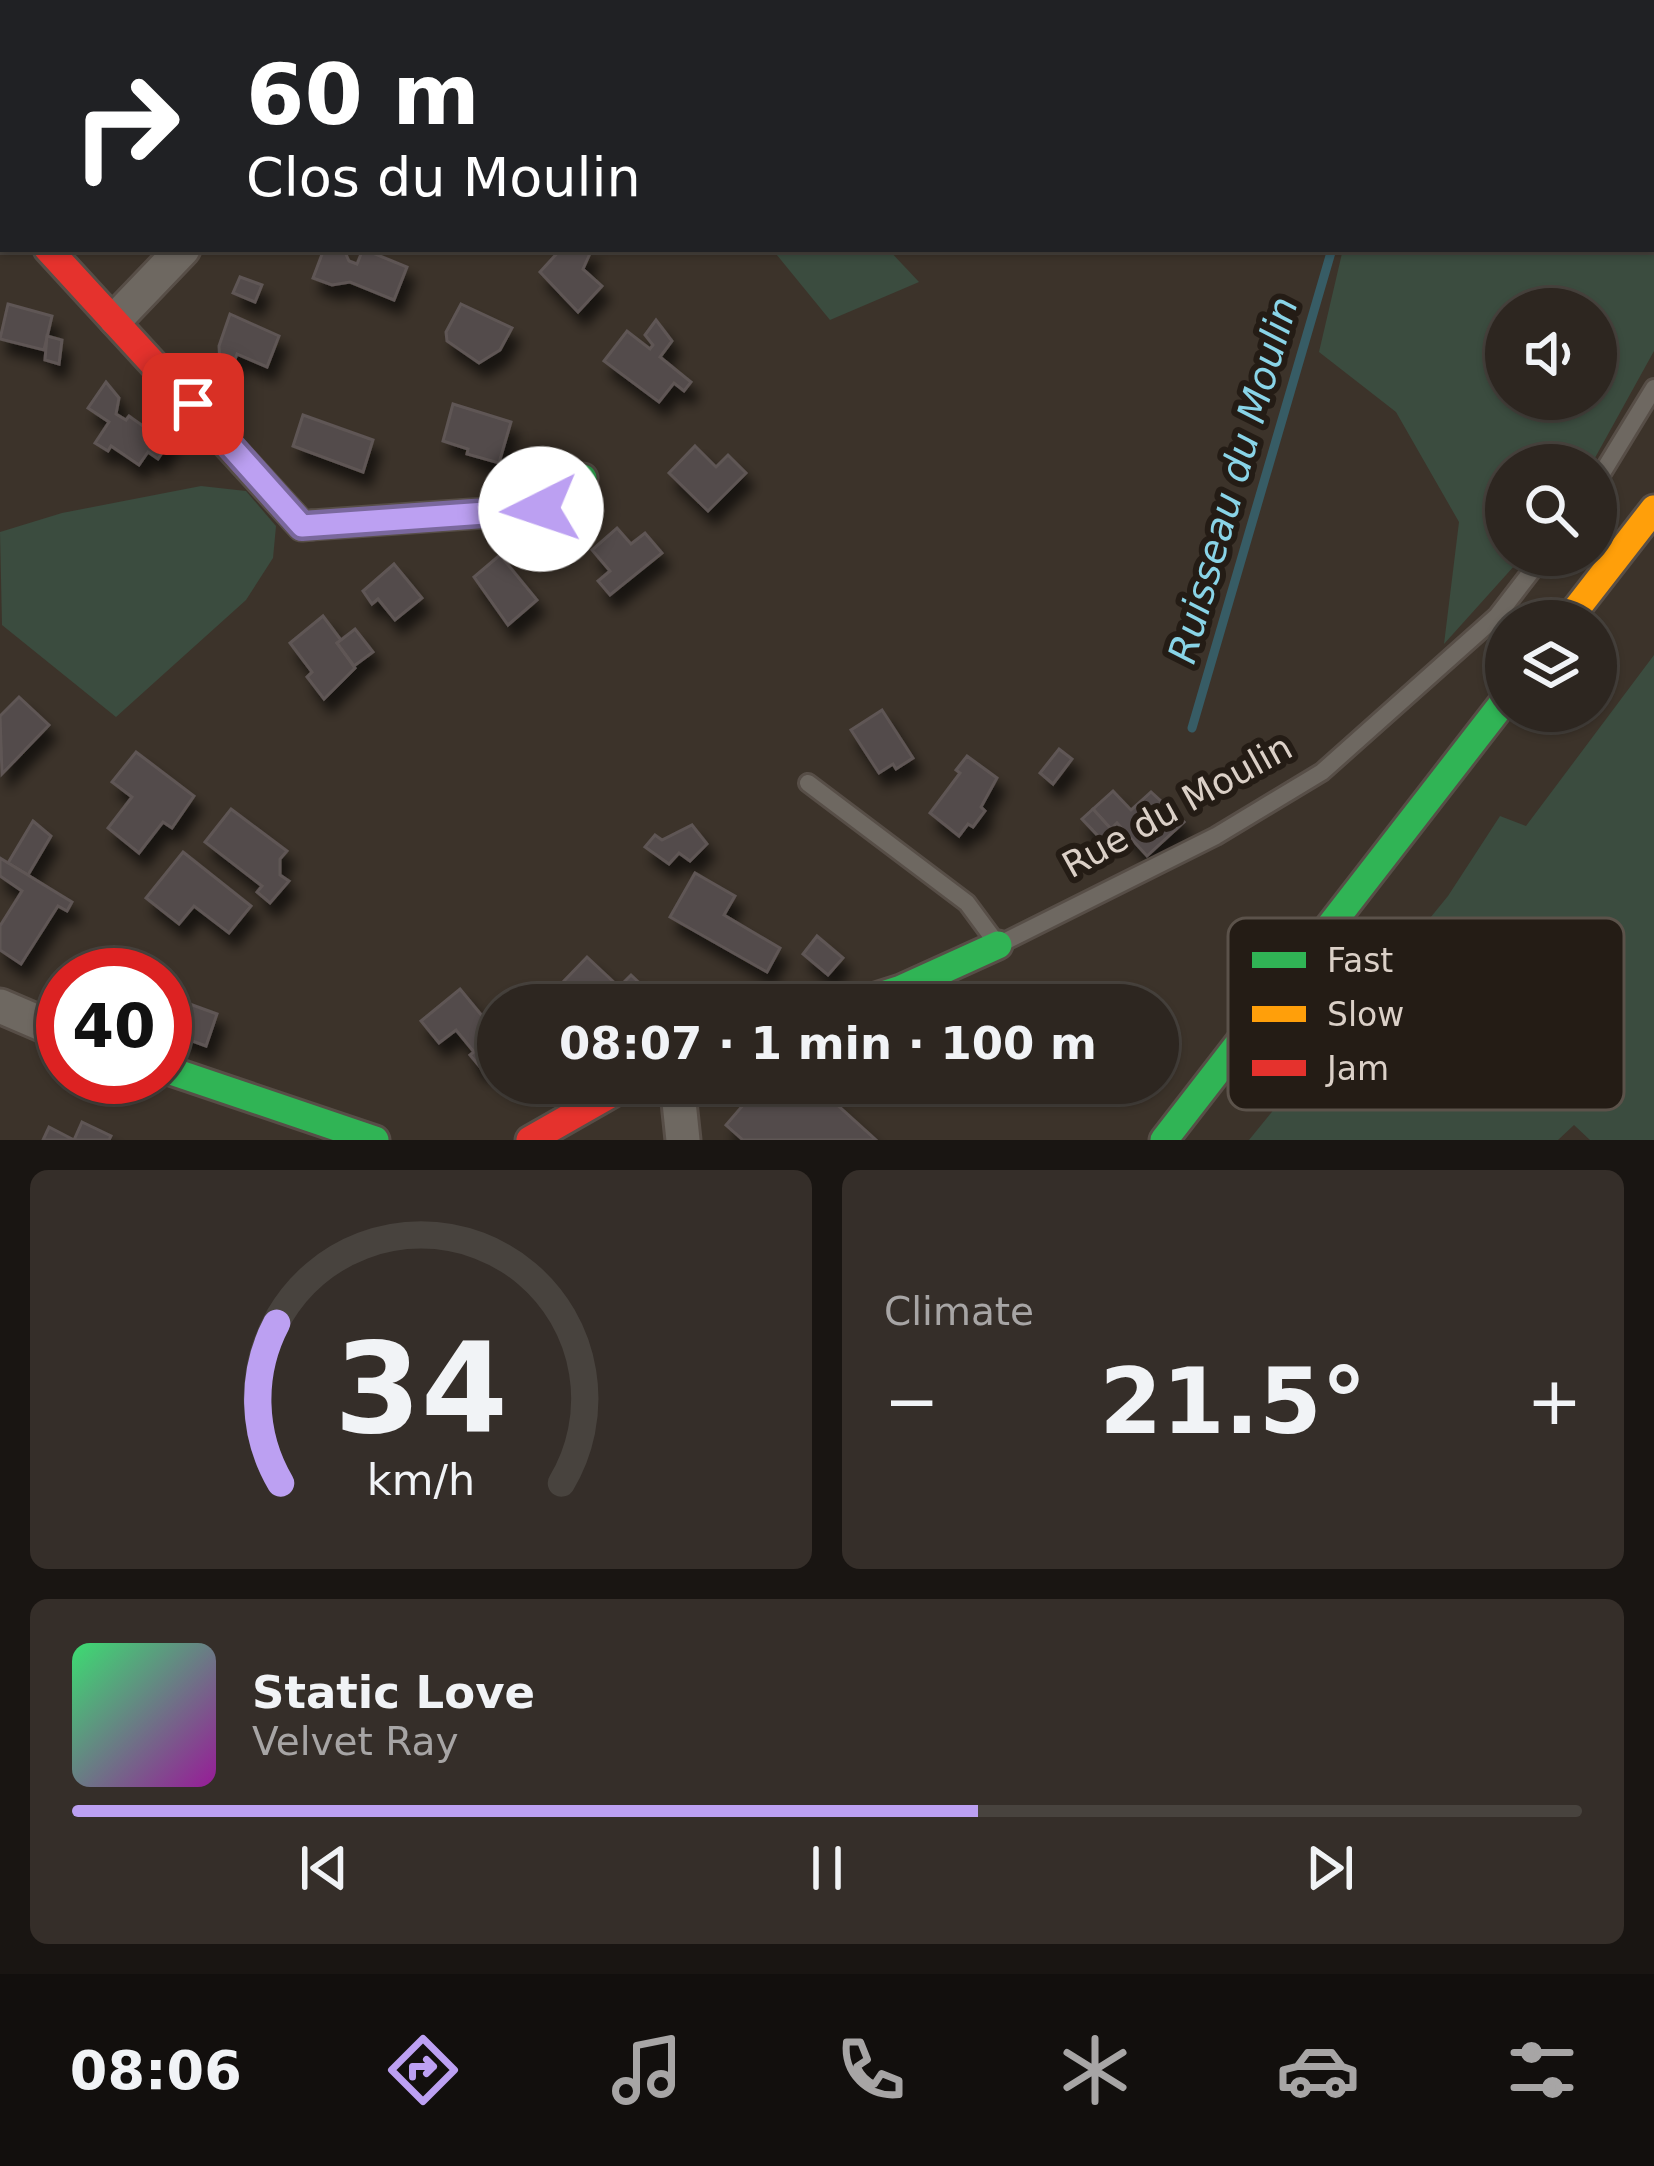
<!DOCTYPE html>
<html lang="en">
<head>
<meta charset="utf-8">
<style>
	:root { --surface:#2d2620; --page:#352e29; --text:#f1f3f6; --muted:#a7a5a5; --line:#48433e; --accent:#bca0f2 }
	body { margin:0; font-family:"DejaVu Sans",sans-serif; background:var(--page); color:var(--text); height:100vh; display:flex; flex-direction:column; font-size:45px; white-space:nowrap }
	* { box-sizing:border-box; margin:0 }
	p { font-size:39px; color:var(--muted) }
	.icon { flex:none; width:66px; height:66px; fill:none; stroke:currentColor; stroke-width:2; stroke-linecap:round; stroke-linejoin:round }
	.map { position:relative; height:1140px; overflow:hidden }
	.drawer { display:flex; flex-direction:column; gap:30px; padding:30px; background:#191512; flex:1 }
	.drawer>* { flex:none }
	.top-card { position:absolute; left:0px; top:0px; width:1656px; height:252px; box-shadow:0 3px 9px #0004,0 0 0 3px var(--line); background:#202124; color:#fff; overflow:hidden }
	.buttons { position:absolute; left:1485px; top:288px; display:grid; gap:24px }
	.buttons a { display:grid; place-items:center; width:132px; height:132px; border-radius:50%; background:var(--surface); box-shadow:0 3px 9px #0004,0 0 0 3px var(--line); font-size:60px }
	.speed { position:absolute; left:36px; top:948px; display:flex; gap:24px; font-size:60px; font-weight:700; text-align:center }
	.speed>* { display:grid; place-content:center; width:156px; height:156px; border-radius:50%; background:var(--surface); box-shadow:0 3px 9px #0004,0 0 0 3px var(--line); line-height:1 }
	.speed .limit { border:18px solid #d22; background:#fff; color:#111 }
	.pin { position:absolute; display:grid; place-items:center; width:102px; height:102px; color:#fff; margin:-51px; border-radius:24px; box-shadow:0 6px 18px #0006 }
	.me { position:absolute; width:132px; margin:-66px; rotate:266deg; stroke-linejoin:round; filter:drop-shadow(0 0 9px #0008) }
	.turn { display:flex; align-items:center; gap:42px; height:252px; padding:0 48px; font-size:54px }
	.turn .icon { width:156px; height:156px; stroke-width:2.5 }
	.turn b { display:block; font-size:84px; line-height:102px }
	.big { font-size:90px; font-weight:700; line-height:1.1 }
	.drawer .card { flex:1; display:flex; flex-direction:column; justify-content:center; gap:18px; min-width:0; padding:0 42px; border-radius:18px; background:var(--page) }
	.drawer .dial { align-items:center; gap:0 }
	.dial svg { height:312px; overflow:visible; fill:none; stroke:var(--line); stroke-width:7; stroke-linecap:round; text-anchor:middle }
	.dial text { fill:var(--text); stroke:none }
	.song { display:flex; align-items:center; gap:36px }
	.cover { width:144px; height:144px; border-radius:18px; background:linear-gradient(135deg,hsl(140 70% 55%),hsl(300 70% 35%)) }
	.played { height:12px; border-radius:6px; background:linear-gradient(90deg,var(--accent) 60%,var(--line) 60%) }
	.keys { display:flex; justify-content:space-around; direction:ltr }
	.heat { display:flex; justify-content:space-between; align-items:center; font-size:66px; direction:ltr }
	.drawer .tiles { flex:1; display:grid; gap:30px; grid-template-columns:1fr 1fr }
	.card:last-child { grid-column:span 2 }
	.trip { position:absolute; left:477px; top:984px; width:702px; height:120px; border-radius:60px; background:var(--surface); box-shadow:0 3px 9px #0004,0 0 0 3px var(--line); font-weight:700; line-height:120px; text-align:center }
	.tab-bar { display:flex; height:192px; justify-content:space-around; align-items:center; background:#120f0d; color:var(--muted) }
	.tab-bar .icon { width:84px; height:84px }
	.tab-bar .current { color:var(--accent) }
	.tab-bar b { font-size:54px; color:var(--text) }
	.map>svg:first-child { display:block }
	.green { fill:#3b4c3f; fill-rule:evenodd }
	.lines { fill:none; stroke-linecap:round; stroke-linejoin:round }
	.stream { stroke:#375c65; stroke-width:9 }
	.building { fill:#534c4b; stroke:#5f5655; stroke-width:3; filter:url(#shadow) }
	.lane-casing { stroke:#574e47; stroke-width:22 }
	.street-casing { stroke:#574e47; stroke-width:39 }
	.fast-casing { stroke:#574e47; stroke-width:33 }
	.slow-casing { stroke:#574e47; stroke-width:33 }
	.jam-casing { stroke:#574e47; stroke-width:33 }
	.lane { stroke:#6e6861; stroke-width:16 }
	.street { stroke:#6e6861; stroke-width:33 }
	.fast { stroke:#30b455; stroke-width:27 }
	.slow { stroke:#ff9f0a; stroke-width:27 }
	.jam { stroke:#e5322d; stroke-width:27 }
	.route-casing { stroke:#7a689d; stroke-width:30 }
	.route { stroke:#bca0f2; stroke-width:21 }
	.labels { text-anchor:middle; dominant-baseline:central; stroke-width:12; stroke-linejoin:round; paint-order:stroke }
	.street-label { font-size:36px; fill:#dbd0c7; stroke:#241c15 }
	.water-label { font-size:39px; font-style:italic; fill:#89d4e7; stroke:#241c15 }
	.key { fill:#241c15; stroke:#5b524a; stroke-width:3 }
	.key-label { font-size:33px; fill:#dbd0c7 }
</style>
</head>
<body>
<div class="map">
<svg width="1654" height="1140" viewBox="0 0 1654 1140">
	<defs>
		<filter id="shadow"><feDropShadow dx="7" dy="13" stdDeviation="6" flood-color="#0009"/></filter>
	</defs>
	<rect width="100%" height="100%" fill="#3c332a"/>
	<g class="green">
		<path d="M1399 0H1654V351L1591 465H1506V555H1524L1444 644 1459 522 1396 412 1319 352 1343 249H1653V3H1399ZM1596 309V399H1506V309Z"/>
		<path d="M772 249H888L919 282 830 320Z"/>
		<path d="M201 486 246 491 276 526 273 558 246 600 116 717 2 625 0 532 62 513Z"/>
		<path d="M1654 655V1140H1590L1574 1125 1558 1140H1249L1448 896 1500 816 1526 826Z"/>
	</g>
	<g class="lines">
		<g class="stream">
			<path d="M1391 3V0"/>
			<path d="M1192 728 1332 249"/>
		</g>
	</g>
	<g class="building">
		<path d="M324 249 345 252 349 261 357 264 363 249 407 267 394 300 350 282 332 285 313 278Z"/>
		<path d="M561 249H592L583 269 602 286 578 312 540 272Z"/>
		<path d="M240 277 262 285 255 302 233 293Z"/>
		<path d="M8 304 52 316 44 350 0 339Z"/>
		<path d="M461 304 512 328 500 350 479 363 447 341 446 332Z"/>
		<path d="M230 314 279 336 267 367 237 354 234 362 220 363 219 346Z"/>
		<path d="M656 320 672 341 660 357 691 382 684 391 674 383 659 402 604 361 627 331 650 349 653 345 645 335Z"/>
		<path d="M47 336 62 340 59 364 45 360Z"/>
		<path d="M106 382 119 398 116 414 126 420 129 416 143 426 148 419 173 436 158 459 148 452 139 465 111 446 108 451 95 443 109 422 88 408Z"/>
		<path d="M453 404 511 422 499 463 467 454 468 449 443 441Z"/>
		<path d="M303 415 373 440 363 472 293 446Z"/>
		<path d="M695 446 716 467 728 455 746 473 708 511 669 473Z"/>
		<path d="M617 528 631 544 645 533 662 553 610 595 598 581 610 571 592 550Z"/>
		<path d="M500 555 537 600 508 625 474 577Z"/>
		<path d="M394 564 422 598 395 620 378 599 372 604 363 591Z"/>
		<path d="M323 616 341 640 337 643 355 668 324 699 307 677 312 672 290 643Z"/>
		<path d="M355 629 373 652 354 666 337 643Z"/>
		<path d="M19 697 49 725 2 774 0 716Z"/>
		<path d="M882 710 913 758 896 769 893 764 879 773 851 730Z"/>
		<path d="M1059 749 1072 759 1053 784 1040 773Z"/>
		<path d="M136 752 194 796 172 828 163 822 139 853 108 828 132 797 112 782Z"/>
		<path d="M967 756 997 778 981 807 985 811 973 827 968 824 959 836 930 813 960 773 956 770Z"/>
		<path d="M1113 791 1131 810 1151 792 1184 822 1147 856 1117 823 1111 829 1093 809Z"/>
		<path d="M231 809 287 851 280 859V875L289 881 270 903 257 892 262 886 205 842Z"/>
		<path d="M1093 809 1111 829 1101 839 1082 819Z"/>
		<path d="M33 821 51 836 28 875 8 863Z"/>
		<path d="M692 825 707 844 690 861 679 853 669 864 645 847 655 835 662 840Z"/>
		<path d="M183 852 251 906 229 933 194 906 179 924 146 898Z"/>
		<path d="M0 858 72 902 67 911 58 906 21 964 0 950V926L22 891 0 876Z"/>
		<path d="M695 873 735 896 724 915 780 948 767 972 670 917Z"/>
		<path d="M817 936 843 958 828 975 803 954Z"/>
		<path d="M587 957 619 987 631 975 651 994 640 1005H623L612 995 602 1005H590L564 981Z"/>
		<path d="M460 989 497 1034 487 1043 496 1055 481 1068 470 1055 474 1052 456 1030 439 1043 421 1021Z"/>
		<path d="M165 995 217 1014 206 1046 165 1031Z"/>
		<path d="M762 1083H813L876 1140H743L726 1125Z"/>
		<path d="M82 1122 111 1136 109 1140H43L49 1127 74 1140Z"/>
	</g>
	<g class="lines">
		<defs>
			<g id="lane">
				<path d="M1596 483 1654 388"/>
				<path d="M808 783 967 903 998 945 1216 836 1322 772 1497 616 1544 555"/>
			</g>
			<g id="street">
				<path d="M56 3V0"/>
				<path d="M0 136 3 128"/>
				<path d="M0 199 3 202"/>
				<path d="M116 319 183 249"/>
				<path d="M0 1006 63 1033"/>
				<path d="M677 1083 683 1140"/>
			</g>
			<g id="fast">
				<path d="M312 525 541 509 583 478"/>
				<path d="M851 1005 901 989 998 945"/>
				<path d="M165 1069 375 1140"/>
				<path d="M1164 1140 1506 699"/>
			</g>
			<path id="slow" d="M1567 621 1654 509"/>
			<g id="jam">
				<path d="M48 249 302 526 312 525"/>
				<path d="M530 1140 630 1083"/>
			</g>
		</defs>
		<use href="#lane" class="lane-casing"/>
		<use href="#street" class="street-casing"/>
		<use href="#fast" class="fast-casing"/>
		<use href="#slow" class="slow-casing"/>
		<use href="#jam" class="jam-casing"/>
		<use href="#lane" class="lane"/>
		<use href="#street" class="street"/>
		<use href="#fast" class="fast"/>
		<use href="#slow" class="slow"/>
		<use href="#jam" class="jam"/>
	</g>
	<g class="lines">
		<defs>
			<path id="route" d="M193 404 302 526 541 509"/>
		</defs>
		<use href="#route" class="route-casing"/>
		<use href="#route" class="route"/>
	</g>
	<g class="labels">
		<g class="street-label">
			<text transform="translate(1177 806) rotate(-29)">Rue du Moulin</text>
		</g>
		<g class="water-label">
			<text transform="translate(1233 480) rotate(-74)">Ruisseau du Moulin</text>
		</g>
	</g>
	<rect x="1228" y="918" width="396" height="192" rx="18" class="key"/>
	<rect x="1252" y="952" width="54" height="16" fill="#30b455"/>
	<rect x="1252" y="1006" width="54" height="16" fill="#ff9f0a"/>
	<rect x="1252" y="1060" width="54" height="16" fill="#e5322d"/>
	<g class="key-label">
		<text x="1327" y="972">Fast</text>
		<text x="1327" y="1026">Slow</text>
		<text x="1327" y="1080">Jam</text>
	</g>
</svg>
<div class="buttons">
<a><svg class="icon" aria-label="sound" viewBox="0 0 24 24"><path d="M4 9h4l5-4v14l-5-4H4zM17 9q2 3 0 6"/></svg></a>
<a><svg class="icon" aria-label="search" viewBox="0 0 24 24"><circle cx="10" cy="10" r="6"/><path d="M15 15l6 6"/></svg></a>
<a><svg class="icon" aria-label="layers" viewBox="0 0 24 24"><path d="M12 4l9 5-9 5-9-5zM3 14l9 5 9-5"/></svg></a>
</div>
<div class="speed"><div class="limit">40</div></div>
<div class="pin" style="left:193px;top:404px;background:#d93025"><svg class="icon" aria-label="arrive" viewBox="0 0 24 24"><path d="M6 21V4h12l-3 4 3 4H6"/></svg></div>
<svg class="me" style="left:541px;top:509px" viewBox="-20 -20 40 40"><circle r="19" fill="#fff"/><path d="M0-13L10 11 0 6-10 11z" fill="#bca0f2"/></svg>
<div class="trip">08:07 · 1 min · 100 m</div>
<div class="top-card">
<div class="turn"><svg class="icon" aria-label="right" viewBox="0 0 24 24"><path d="M7 20v-9h11M14 6l5 5-5 5"/></svg><div><b>60 m</b>Clos du Moulin</div></div>
</div>
</div>
<section class="drawer">
<div class="tiles">
<div class="card dial"><svg viewBox="0 0 100 80">
<path d="M14 69A42 42 0 1 1 86 69"/>
<path d="M14 69A42 42 0 0 1 13 28" stroke="#bca0f2"/>
<text x="50" y="56" font-size="32" font-weight="700">34</text>
<text x="50" y="72" font-size="11">km/h</text>
</svg></div>
<div class="card"><p>Climate</p>
<div class="heat"><a>−</a><b class="big">21.5°</b><a>+</a></div>
</div>
<div class="card">
<div class="song"><i class="cover"></i><div><b>Static Love</b><p>Velvet Ray</p></div></div>
<div class="played"></div>
<div class="keys"><svg class="icon" aria-label="previous" viewBox="0 0 24 24"><path d="M18 5L8 12l10 7zM5 5v14"/></svg><svg class="icon" aria-label="pause" viewBox="0 0 24 24"><path d="M8 5v14M16 5v14"/></svg><svg class="icon" aria-label="next" viewBox="0 0 24 24"><path d="M6 5l10 7-10 7zM19 5v14"/></svg></div>
</div>
</div>
</section>
<nav class="tab-bar">
<b>08:06</b>
<svg class="icon current" aria-label="directions" viewBox="0 0 24 24"><path d="M12 3l9 9-9 9-9-9zM9 14v-3h6M13 9l2 2-2 2"/></svg>
<svg class="icon" aria-label="music" viewBox="0 0 24 24"><path d="M9 18V5l10-2v13"/><circle cx="6" cy="18" r="3"/><circle cx="16" cy="16" r="3"/></svg>
<svg class="icon" aria-label="phone" viewBox="0 0 24 24"><path d="M5 4h4l2 5-3 2q2 4 5 5l2-3 5 2v4C11 20 4 13 5 4z"/></svg>
<svg class="icon" aria-label="climate" viewBox="0 0 24 24"><path d="M12 3v18M4 7l16 10M4 17L20 7"/></svg>
<svg class="icon" aria-label="car" viewBox="0 0 24 24"><path d="M5 17H2v-5l4-1 3-4h7l3 4 3 1v5h-3M9 17h6M6 11h13"/><circle cx="7" cy="17" r="2"/><circle cx="17" cy="17" r="2"/></svg>
<svg class="icon" aria-label="filters" viewBox="0 0 24 24"><path d="M4 7h16M4 17h16"/><circle cx="9" cy="7" r="2"/><circle cx="15" cy="17" r="2"/></svg>
</nav>
</body>
</html>
